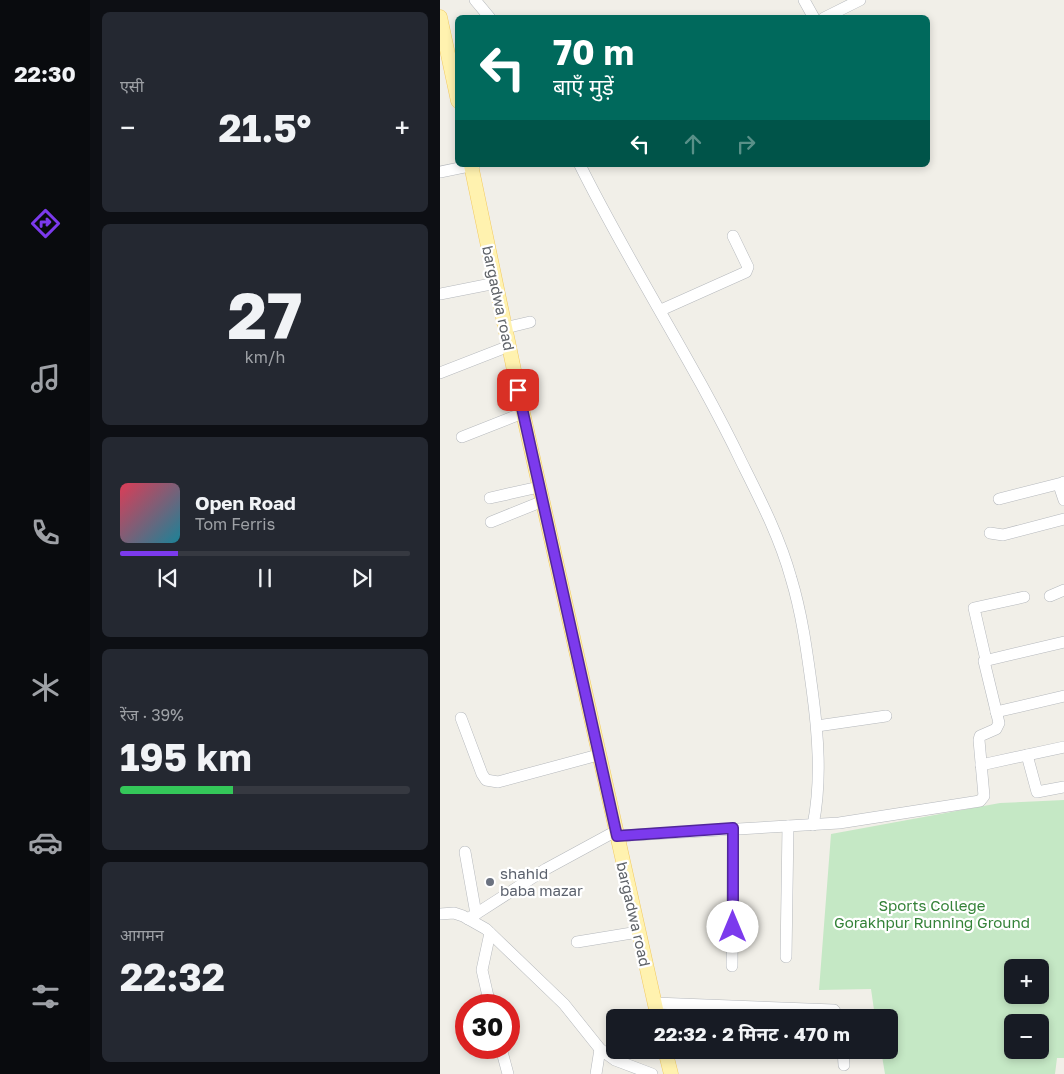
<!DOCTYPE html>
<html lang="hi">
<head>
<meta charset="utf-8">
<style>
	:root { --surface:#171b24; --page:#242831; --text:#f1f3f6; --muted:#9ea1a6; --line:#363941; --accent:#7c3aed }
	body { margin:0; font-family:"Golos Text","Noto Sans Devanagari",sans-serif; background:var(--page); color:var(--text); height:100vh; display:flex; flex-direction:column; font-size:19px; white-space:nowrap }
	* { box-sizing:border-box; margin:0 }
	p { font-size:16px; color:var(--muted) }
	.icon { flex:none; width:28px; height:28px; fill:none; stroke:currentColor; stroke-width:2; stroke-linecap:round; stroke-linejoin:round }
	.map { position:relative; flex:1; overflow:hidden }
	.panel { display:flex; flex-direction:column; gap:12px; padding:12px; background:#0d0f14; width:350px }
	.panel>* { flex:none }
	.banner { position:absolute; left:15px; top:15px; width:475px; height:152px; border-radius:8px; box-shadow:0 2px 8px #0003; background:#00695c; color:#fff; overflow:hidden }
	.tools { position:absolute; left:564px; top:959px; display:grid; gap:10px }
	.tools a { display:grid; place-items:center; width:45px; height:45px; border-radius:8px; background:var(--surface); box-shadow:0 2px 8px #0003; font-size:25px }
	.speed { position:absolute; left:15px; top:994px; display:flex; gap:10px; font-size:25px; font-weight:700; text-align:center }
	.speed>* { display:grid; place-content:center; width:65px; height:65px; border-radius:50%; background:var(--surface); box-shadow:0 2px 8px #0003; line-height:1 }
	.speed .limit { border:8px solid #d22; background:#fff; color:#111 }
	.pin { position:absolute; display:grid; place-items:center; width:42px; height:42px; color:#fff; margin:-21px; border-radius:10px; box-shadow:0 2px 8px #0006 }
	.me { position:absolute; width:55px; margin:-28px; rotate:0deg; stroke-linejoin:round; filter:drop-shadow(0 0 4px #0008) }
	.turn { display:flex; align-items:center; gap:18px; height:105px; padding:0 15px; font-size:22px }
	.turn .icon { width:65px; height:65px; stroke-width:2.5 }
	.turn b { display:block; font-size:35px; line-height:42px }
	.lanes { display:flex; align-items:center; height:48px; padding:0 15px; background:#0003; justify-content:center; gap:25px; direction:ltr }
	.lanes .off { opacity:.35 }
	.big { font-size:38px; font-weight:700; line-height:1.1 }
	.panel .widget { flex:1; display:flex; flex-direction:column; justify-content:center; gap:8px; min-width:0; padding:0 18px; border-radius:8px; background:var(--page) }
	.panel .dial { align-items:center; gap:0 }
	.dial b { font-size:65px; line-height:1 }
	.song { display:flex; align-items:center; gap:15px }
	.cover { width:60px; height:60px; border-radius:8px; background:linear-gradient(135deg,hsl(350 70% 55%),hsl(190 70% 35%)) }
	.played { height:5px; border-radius:2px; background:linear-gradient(90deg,var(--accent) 20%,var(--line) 20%) }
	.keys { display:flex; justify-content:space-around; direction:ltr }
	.heat { display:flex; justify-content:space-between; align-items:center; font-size:28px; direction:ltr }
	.charge { height:8px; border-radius:4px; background:linear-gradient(90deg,#34c759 39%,var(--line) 0) }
	.trip { position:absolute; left:166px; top:1009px; width:292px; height:50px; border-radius:8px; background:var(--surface); box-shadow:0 2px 8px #0003; font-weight:700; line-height:50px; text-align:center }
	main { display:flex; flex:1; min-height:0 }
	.menu { display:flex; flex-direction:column; width:90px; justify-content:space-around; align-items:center; background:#090b0e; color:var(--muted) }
	.menu .icon { width:35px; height:35px }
	.menu .active { color:var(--accent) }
	.menu b { font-size:22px; color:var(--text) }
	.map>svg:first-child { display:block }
	.green { fill:#c5e8c5; fill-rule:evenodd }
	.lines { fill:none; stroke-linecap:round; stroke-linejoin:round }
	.minor-casing { stroke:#b5b8bc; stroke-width:12 }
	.major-casing { stroke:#f2c960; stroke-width:15 }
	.minor { stroke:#fff; stroke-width:11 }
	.major { stroke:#fff2af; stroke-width:14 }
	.route-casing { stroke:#51269a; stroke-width:12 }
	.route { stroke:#7c3aed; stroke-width:9 }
	.worship-dot { fill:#6b7280; stroke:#fff; stroke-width:2 }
	.labels { text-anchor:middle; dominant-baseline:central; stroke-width:4.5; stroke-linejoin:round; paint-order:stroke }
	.street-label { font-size:15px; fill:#5f6368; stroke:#fff }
	.worship-label { font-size:15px; fill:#5b616d; stroke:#fff; text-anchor:start }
	.park-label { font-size:15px; fill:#348238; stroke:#fff }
</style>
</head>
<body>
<main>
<nav class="menu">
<b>22:30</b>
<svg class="icon active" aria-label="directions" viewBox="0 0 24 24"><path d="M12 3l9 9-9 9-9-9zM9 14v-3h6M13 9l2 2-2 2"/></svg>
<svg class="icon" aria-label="music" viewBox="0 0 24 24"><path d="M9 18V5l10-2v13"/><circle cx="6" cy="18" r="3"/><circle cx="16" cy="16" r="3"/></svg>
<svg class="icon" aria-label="phone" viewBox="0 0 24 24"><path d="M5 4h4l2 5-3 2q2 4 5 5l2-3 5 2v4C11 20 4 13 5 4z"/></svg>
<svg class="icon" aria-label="climate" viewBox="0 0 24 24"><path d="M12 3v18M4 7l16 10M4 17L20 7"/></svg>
<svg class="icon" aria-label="car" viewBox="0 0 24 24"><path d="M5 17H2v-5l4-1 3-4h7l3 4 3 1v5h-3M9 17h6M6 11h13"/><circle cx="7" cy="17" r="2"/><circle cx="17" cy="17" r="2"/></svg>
<svg class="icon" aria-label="filters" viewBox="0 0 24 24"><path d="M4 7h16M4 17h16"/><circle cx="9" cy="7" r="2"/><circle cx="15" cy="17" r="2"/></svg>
</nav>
<section class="panel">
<div class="widget"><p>एसी</p>
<div class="heat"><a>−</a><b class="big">21.5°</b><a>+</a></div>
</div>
<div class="widget dial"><b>27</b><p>km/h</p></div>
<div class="widget">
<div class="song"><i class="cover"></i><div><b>Open Road</b><p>Tom Ferris</p></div></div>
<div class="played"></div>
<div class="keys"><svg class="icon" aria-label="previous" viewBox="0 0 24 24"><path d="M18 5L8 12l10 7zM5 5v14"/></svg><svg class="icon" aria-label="pause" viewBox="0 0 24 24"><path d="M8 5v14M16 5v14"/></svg><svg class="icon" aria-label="next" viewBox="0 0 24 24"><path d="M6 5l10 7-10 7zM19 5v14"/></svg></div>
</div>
<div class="widget"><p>रेंज · 39%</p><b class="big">195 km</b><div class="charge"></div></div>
<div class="widget"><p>आगमन</p><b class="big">22:32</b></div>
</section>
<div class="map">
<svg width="624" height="1074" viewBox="0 0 624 1074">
	<rect width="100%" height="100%" fill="#f1efe8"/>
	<path class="green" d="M624 800V1058H617L615 1074H445L441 1050H450V1018L435 1017 431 989 379 990 391 834 560 803ZM572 968H600V995H572ZM572 1022H600V1050H572Z"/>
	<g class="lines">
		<defs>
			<g id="minor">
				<path d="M35 0 50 18"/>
				<path d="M364 0 374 18"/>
				<path d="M384 18 420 0"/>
				<path d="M140 165C190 266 253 361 302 463 321 501 340 538 351 578 362 614 367 652 372 689 378 733 382 781 373 825"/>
				<path d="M0 172 34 165"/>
				<path d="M0 294 56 283"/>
				<path d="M221 310 306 272 308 267 293 236"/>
				<path d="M65 328 90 322"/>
				<path d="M0 373 69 346"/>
				<path d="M22 437 83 413"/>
				<path d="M624 482 620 488 624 500"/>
				<path d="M50 498 99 487"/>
				<path d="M559 499 622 483"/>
				<path d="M51 522 103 501"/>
				<path d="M550 533 563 535 624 519"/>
				<path d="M610 596 624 590"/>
				<path d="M546 660 534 608 584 597"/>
				<path d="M556 712 624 696"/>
				<path d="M21 718 42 774 46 780 58 782 158 755"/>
				<path d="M377 726 446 716"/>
				<path d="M587 755 597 792 624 787"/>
				<path d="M541 765 624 747"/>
				<path d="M177 836 399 823 540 801 544 796 539 740 540 736 556 729 559 723 544 661 624 642"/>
				<path d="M25 852 36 914"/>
				<path d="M0 914 14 913 23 916 46 929 124 1004 160 1049 175 1060 212 1074"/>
				<path d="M28 919 106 869 176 831"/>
				<path d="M137 942 198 932"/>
				<path d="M346 957 348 826"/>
				<path d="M292 966 293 828"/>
				<path d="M215 1003 394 1010 399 1018"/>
				<path d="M50 1005 42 970 50 933"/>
				<path d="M61 1048 68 1074"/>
				<path d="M403 1050 404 1065"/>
				<path d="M156 1074 160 1049"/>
			</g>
			<g id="major">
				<path d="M0 17 18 101"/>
				<path d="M31 165 83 413 218 1018"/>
				<path d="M225 1050 231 1074"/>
			</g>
		</defs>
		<use href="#minor" class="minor-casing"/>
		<use href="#major" class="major-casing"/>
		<use href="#minor" class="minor"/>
		<use href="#major" class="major"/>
	</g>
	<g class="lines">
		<defs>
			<path id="route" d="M78 390 177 836 293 828V927"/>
		</defs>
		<use href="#route" class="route-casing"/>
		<use href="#route" class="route"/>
	</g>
	<circle class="worship-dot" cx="50" cy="882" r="5"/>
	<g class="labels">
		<g class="street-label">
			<text transform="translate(59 298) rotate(78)">bargadwa road</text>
			<text transform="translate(194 914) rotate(77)">bargadwa road</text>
		</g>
		<g class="worship-label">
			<text x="60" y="873">shahid<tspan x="60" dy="17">baba mazar</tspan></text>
		</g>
		<g class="park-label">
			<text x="492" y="905">Sports College<tspan x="492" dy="17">Gorakhpur Running Ground</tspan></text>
		</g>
	</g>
</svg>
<div class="tools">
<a>+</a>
<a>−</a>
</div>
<div class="speed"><div class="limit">30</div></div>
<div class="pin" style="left:78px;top:390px;background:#d93025"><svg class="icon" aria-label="arrive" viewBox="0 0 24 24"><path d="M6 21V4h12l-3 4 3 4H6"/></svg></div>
<svg class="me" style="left:293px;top:927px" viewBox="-20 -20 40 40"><circle r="19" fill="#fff"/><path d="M0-13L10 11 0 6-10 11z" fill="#7c3aed"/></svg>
<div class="trip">22:32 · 2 मिनट · 470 m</div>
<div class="banner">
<div class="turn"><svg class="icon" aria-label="left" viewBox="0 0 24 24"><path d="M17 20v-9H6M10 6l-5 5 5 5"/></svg><div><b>70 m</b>बाएँ मुड़ें</div></div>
<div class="lanes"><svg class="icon" aria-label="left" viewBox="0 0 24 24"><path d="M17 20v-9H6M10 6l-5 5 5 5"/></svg><svg class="icon off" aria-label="ahead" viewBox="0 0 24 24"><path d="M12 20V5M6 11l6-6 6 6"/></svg><svg class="icon off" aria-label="right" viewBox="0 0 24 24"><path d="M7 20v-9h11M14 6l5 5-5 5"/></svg></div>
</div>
</div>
</main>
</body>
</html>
